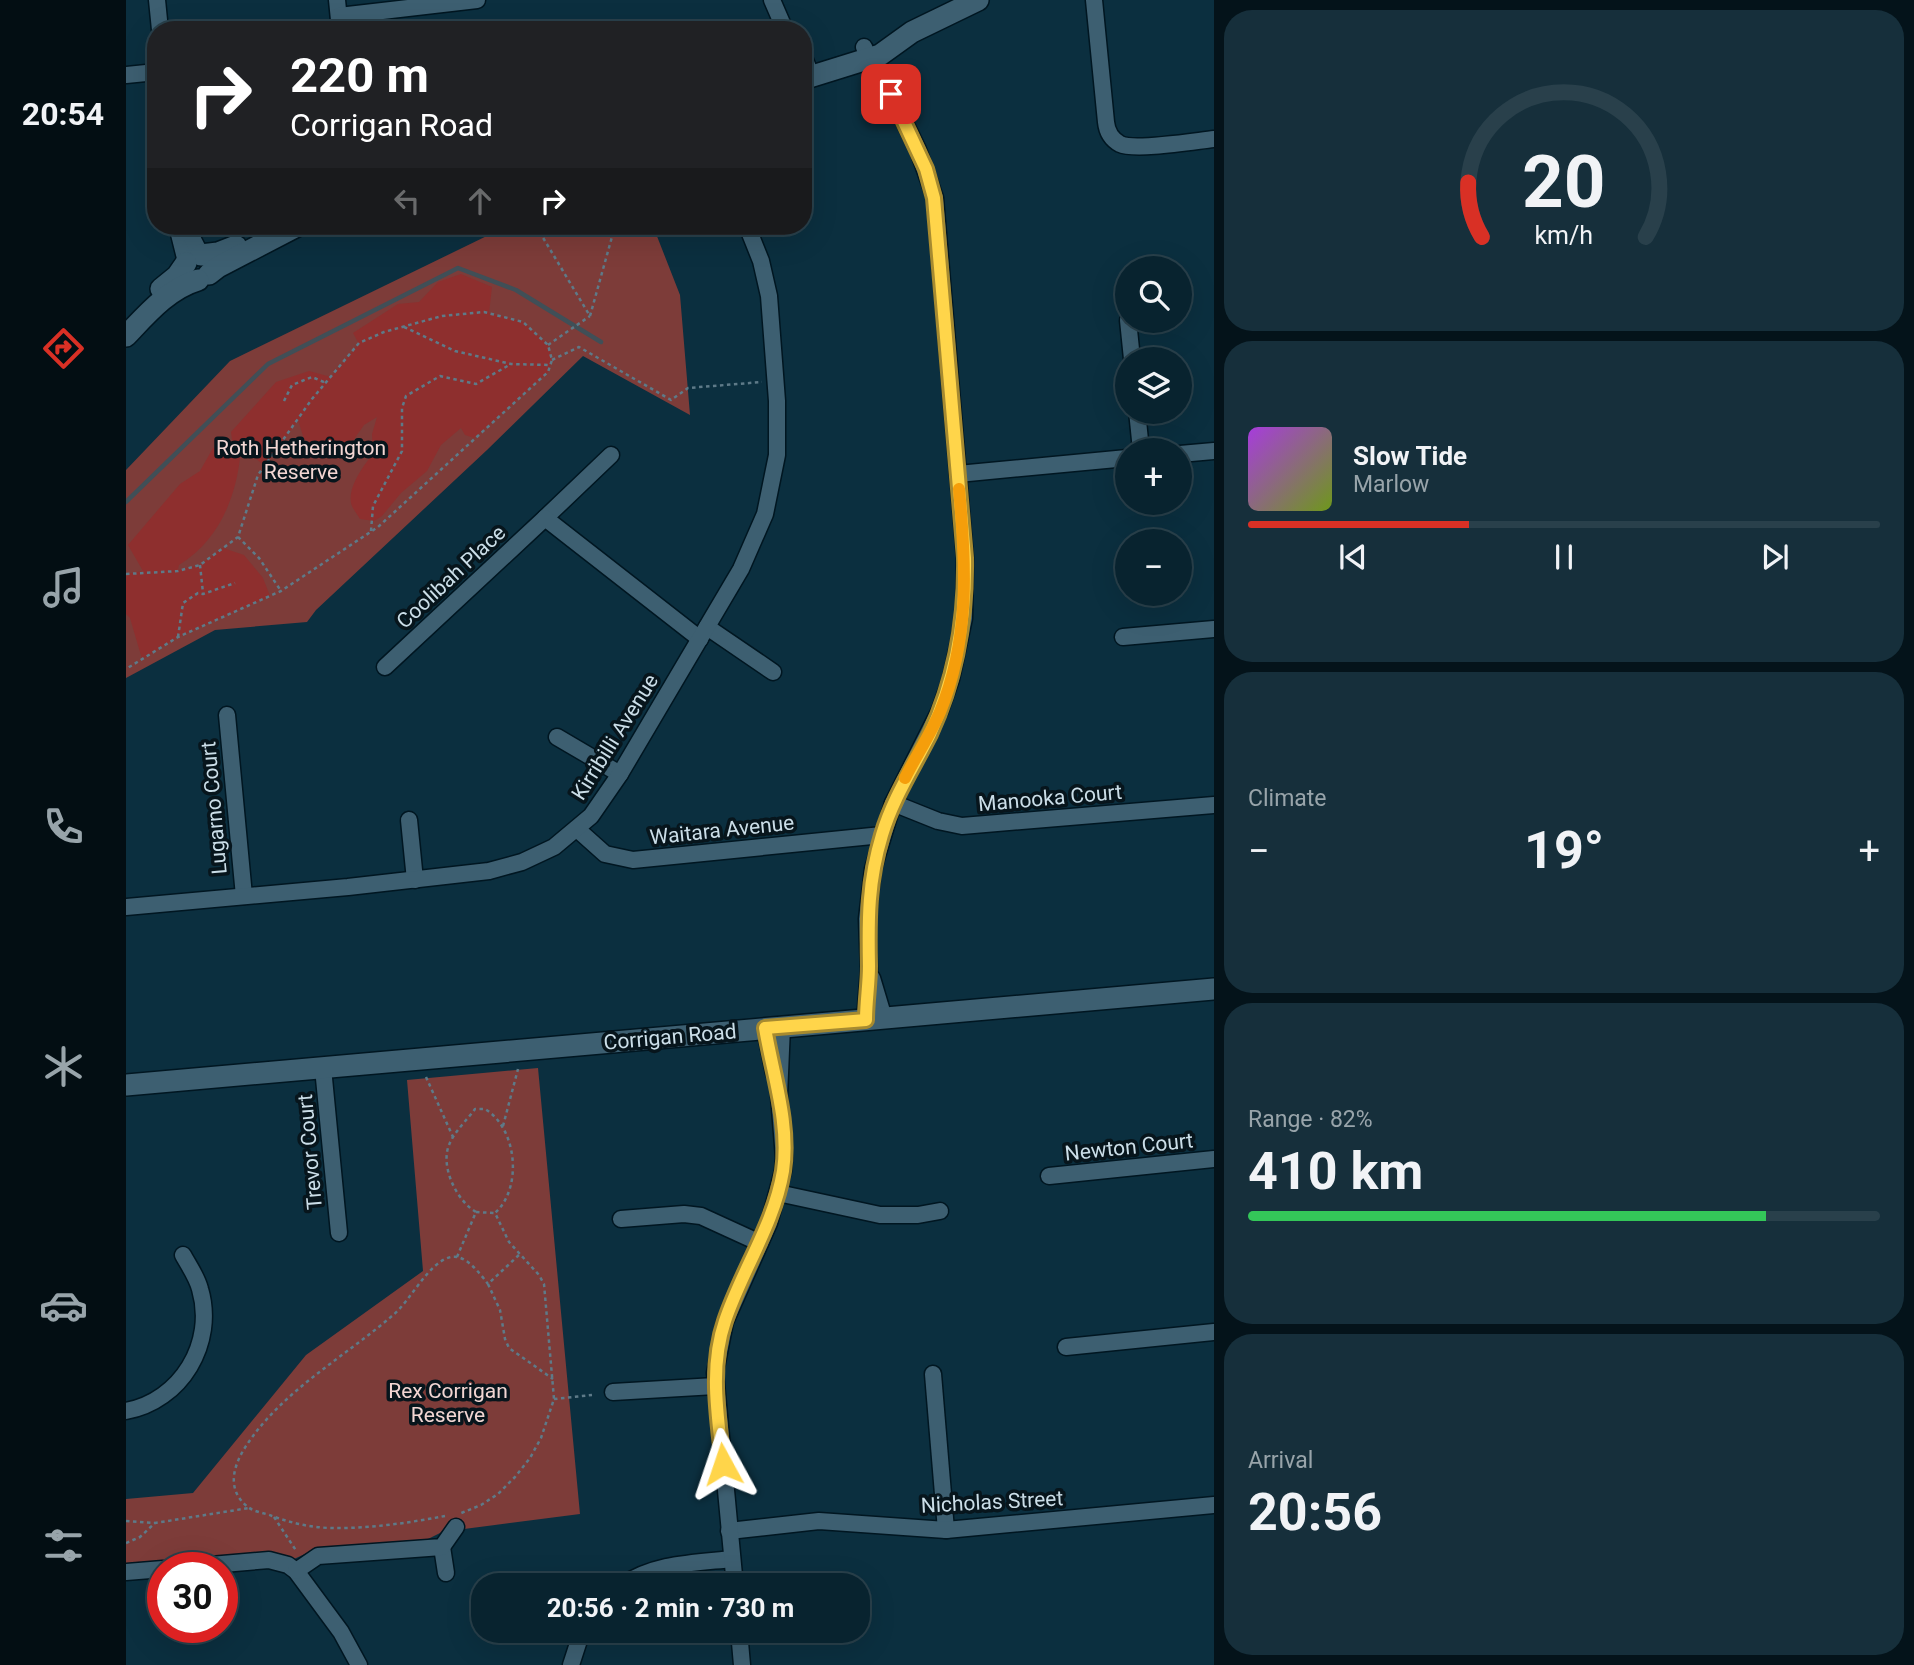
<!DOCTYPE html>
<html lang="en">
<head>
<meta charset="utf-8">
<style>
	:root { --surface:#08232f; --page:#162f3b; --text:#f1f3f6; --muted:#98a4aa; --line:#29404b; --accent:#d93025 }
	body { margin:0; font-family:Roboto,sans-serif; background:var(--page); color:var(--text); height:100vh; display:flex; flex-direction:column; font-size:26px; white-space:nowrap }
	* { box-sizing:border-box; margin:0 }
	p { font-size:23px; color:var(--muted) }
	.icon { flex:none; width:38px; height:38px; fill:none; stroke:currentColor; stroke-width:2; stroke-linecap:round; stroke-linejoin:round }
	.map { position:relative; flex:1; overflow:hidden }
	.details { display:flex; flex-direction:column; gap:10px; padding:10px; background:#04131a; width:700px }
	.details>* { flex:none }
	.hud { position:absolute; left:21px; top:21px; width:665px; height:214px; border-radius:28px; box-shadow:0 7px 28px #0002,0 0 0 2px var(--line); background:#202124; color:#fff; overflow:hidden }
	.tools { position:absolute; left:989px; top:256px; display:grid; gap:14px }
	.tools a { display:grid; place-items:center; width:77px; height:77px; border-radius:50%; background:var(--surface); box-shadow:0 7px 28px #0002,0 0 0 2px var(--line); font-size:35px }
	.speed { position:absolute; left:21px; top:1552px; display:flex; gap:14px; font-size:35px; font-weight:700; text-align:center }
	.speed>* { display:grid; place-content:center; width:91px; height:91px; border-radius:50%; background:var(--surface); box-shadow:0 7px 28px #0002,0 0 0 2px var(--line); line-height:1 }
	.speed .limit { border:10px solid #d22; background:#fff; color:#111 }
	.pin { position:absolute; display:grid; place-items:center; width:60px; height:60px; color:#fff; margin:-30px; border-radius:14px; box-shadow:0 4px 10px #0006 }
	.me { position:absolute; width:77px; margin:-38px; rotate:355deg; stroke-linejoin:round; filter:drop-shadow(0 0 5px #0008) }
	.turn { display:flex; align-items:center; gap:24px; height:147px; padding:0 28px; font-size:32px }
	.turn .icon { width:91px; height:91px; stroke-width:2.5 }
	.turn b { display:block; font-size:49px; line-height:60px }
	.lanes { display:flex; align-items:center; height:66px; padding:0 28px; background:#0003; justify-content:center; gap:35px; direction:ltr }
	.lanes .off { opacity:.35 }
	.big { font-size:52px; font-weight:700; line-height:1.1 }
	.details .card { flex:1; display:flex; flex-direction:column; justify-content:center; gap:10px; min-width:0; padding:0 24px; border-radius:28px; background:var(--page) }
	.details .dial { align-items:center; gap:0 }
	.dial svg { height:182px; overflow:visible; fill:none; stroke:var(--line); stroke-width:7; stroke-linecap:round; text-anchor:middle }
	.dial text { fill:var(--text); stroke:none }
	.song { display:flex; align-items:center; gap:21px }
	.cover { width:84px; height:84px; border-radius:10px; background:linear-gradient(135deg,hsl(280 70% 55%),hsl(80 70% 35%)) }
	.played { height:7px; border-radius:4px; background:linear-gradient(90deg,var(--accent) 35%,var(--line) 35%) }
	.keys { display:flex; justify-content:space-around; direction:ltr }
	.heat { display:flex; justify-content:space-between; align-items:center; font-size:38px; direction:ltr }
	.charge { height:10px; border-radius:5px; background:linear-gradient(90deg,#34c759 82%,var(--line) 0) }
	.trip { position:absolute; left:345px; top:1573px; width:399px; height:70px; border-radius:28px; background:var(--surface); box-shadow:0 7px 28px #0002,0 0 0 2px var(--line); font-weight:700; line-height:70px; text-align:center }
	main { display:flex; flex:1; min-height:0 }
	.dock { display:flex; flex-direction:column; width:126px; justify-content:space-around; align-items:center; background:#030e13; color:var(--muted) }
	.dock .icon { width:49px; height:49px }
	.dock .selected { color:var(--accent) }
	.dock b { font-size:32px; color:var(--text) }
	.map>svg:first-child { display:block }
	.green { fill:#7d3c39 }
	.forest { fill:#8e2f2e }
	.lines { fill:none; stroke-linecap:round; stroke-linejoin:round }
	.stream { stroke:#404f57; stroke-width:4.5 }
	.street-casing { stroke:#001621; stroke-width:19 }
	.secondary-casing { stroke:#001621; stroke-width:24 }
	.path { stroke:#5e7a88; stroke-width:2.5; stroke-dasharray:3.5 3.5; stroke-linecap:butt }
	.street { stroke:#3d5f71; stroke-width:16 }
	.secondary { stroke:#3d5f71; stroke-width:21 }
	.route-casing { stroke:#a68a30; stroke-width:18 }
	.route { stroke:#ffd54a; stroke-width:12 }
	.slow { stroke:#f59e0b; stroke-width:12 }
	.labels { text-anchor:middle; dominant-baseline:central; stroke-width:7; stroke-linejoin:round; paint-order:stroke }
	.park-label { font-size:21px; fill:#f2d6d3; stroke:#07151c }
	.street-label { font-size:21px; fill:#cbdee8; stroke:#07151c }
</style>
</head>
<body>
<main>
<nav class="dock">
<b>20:54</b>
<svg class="icon selected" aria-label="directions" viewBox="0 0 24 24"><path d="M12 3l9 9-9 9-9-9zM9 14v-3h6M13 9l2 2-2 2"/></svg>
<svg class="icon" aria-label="music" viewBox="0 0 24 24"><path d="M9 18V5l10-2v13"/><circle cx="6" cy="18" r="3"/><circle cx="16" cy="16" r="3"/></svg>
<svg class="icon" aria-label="phone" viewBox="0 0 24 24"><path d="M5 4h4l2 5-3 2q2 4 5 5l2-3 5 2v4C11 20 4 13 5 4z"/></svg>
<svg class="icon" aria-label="climate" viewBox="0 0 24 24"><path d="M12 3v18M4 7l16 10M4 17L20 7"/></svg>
<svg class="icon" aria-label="car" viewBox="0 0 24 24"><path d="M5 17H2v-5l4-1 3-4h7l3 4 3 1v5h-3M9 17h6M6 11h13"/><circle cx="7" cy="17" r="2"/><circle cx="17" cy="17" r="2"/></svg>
<svg class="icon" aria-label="filters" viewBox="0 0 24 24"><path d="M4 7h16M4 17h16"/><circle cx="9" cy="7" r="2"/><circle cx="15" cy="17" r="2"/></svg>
</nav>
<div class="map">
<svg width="1088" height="1665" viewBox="0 0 1088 1665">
	<rect width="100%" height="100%" fill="#0b2f3f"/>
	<g class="green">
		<path d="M373 226H527L554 295 564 415 457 356 361 450 190 610 181 622 89 630 0 678V470L104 361 371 231Z"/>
		<path d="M412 1068 454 1514 338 1529 324 1525 314 1533 302 1539 192 1548 168 1559 143 1552 0 1564V1499L67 1493 180 1355 297 1271 281 1080Z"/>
	</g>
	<g class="forest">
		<path d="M335 274 366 287 363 313 397 322 422 345 426 360 422 372 348 438 339 435 335 428 315 445 301 471 275 493 256 516 248 521 234 519C231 514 226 508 225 503 222 487 237 466 247 454L246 434 251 417 238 425 224 445 196 448 178 439 172 420 139 466 106 440 105 432 150 382 183 371 205 377 233 344 227 333 272 304 293 302 312 282Z"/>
		<path d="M98 444 114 458C109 501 91 542 53 565L52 570 74 565 97 548 118 555 137 578 144 596 52 637 16 659 4 618 0 614V574L17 571 2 545 54 484 74 471 87 448Z"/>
	</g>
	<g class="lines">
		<path class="stream" d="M0 502 142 364 332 268 390 290 475 342"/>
		<defs>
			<g id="street">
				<path d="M31 0 34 30"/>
				<path d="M211 0 214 30"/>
				<path d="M646 0 659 30"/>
				<path d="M968 0 980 122C981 132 985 139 994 144 1009 151 1069 141 1088 139"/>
				<path d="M213 16 351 0"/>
				<path d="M738 47 748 71 765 94 792 150 809 198 839 558 838 618 825 679 814 710 767 803 747 869 741 919 743 969 739 1020"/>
				<path d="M677 55 685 75"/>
				<path d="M0 75 30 72"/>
				<path d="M51 226 60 262"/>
				<path d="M60 226 75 255"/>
				<path d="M1002 320 1006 359"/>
				<path d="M1011 411 1015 450"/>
				<path d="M1054 454 1088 451"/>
				<path d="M832 474 1001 458"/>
				<path d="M419 518 485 455"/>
				<path d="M581 627 647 672"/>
				<path d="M997 637 1088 629"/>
				<path d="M259 667 419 518 574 639"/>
				<path d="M101 715 118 896"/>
				<path d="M431 737 494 774"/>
				<path d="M767 803 812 821 836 826 1088 805"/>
				<path d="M283 820 289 880"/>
				<path d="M451 829 479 854 507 860 756 835"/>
				<path d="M0 907 222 887 363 871 396 862 428 847 465 816 494 774 615 569 639 514 651 455V401L643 296 635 261 621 226"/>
				<path d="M746 978 758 1018"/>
				<path d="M639 1029 648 1073"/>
				<path d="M197 1068 213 1233"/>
				<path d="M923 1176 1088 1159"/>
				<path d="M652 1193 754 1215H792L814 1211"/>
				<path d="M495 1219 558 1214 575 1216 634 1243"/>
				<path d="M940 1347 1088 1332"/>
				<path d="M807 1374 820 1530"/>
				<path d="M487 1392 589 1386"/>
				<path d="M0 1411C55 1401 90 1343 74 1289 71 1277 63 1266 57 1255"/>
				<path d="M603 1531 693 1521 820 1530 1088 1505"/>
				<path d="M316 1547 320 1573"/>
				<path d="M50 1568 143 1560 162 1565 170 1571 215 1632 233 1665"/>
				<path d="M170 1571 192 1556 316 1547 330 1527"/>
				<path d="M0 1572 37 1569"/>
				<path d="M414 1584 416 1586"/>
				<path d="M495 1586C528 1563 568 1563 606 1559"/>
				<path d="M609 1586 589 1373 599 1322 643 1223 657 1171 658 1158 653 1096 656 1027"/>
				<path d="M613 1631 616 1665"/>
				<path d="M445 1665 456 1631"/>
			</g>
			<g id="secondary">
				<path d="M677 79 754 55 786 32 852 0"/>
				<path d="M75 255 92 253 110 246"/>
				<path d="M83 274 92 267 171 226"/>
				<path d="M35 289 51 276 60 263"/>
				<path d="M0 336C21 314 42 289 72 280"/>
				<path d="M0 1085 1088 989"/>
			</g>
		</defs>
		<use href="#street" class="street-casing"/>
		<use href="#secondary" class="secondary-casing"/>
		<g class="path">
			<path d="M410 226 464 316 489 226"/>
			<path d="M278 327 329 351 385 364 424 365"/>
			<path d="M422 345 464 316"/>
			<path d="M426 360 453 347 545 400 562 388 636 382"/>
			<path d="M158 401 166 385 186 377 200 383"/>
			<path d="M245 531 247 506 276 451V408L280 396 314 376 350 384 385 364"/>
			<path d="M112 537 133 558 155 591"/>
			<path d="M74 565 77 593"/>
			<path d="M0 574 52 571 74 565 112 537 132 475 186 399 233 343 258 332 316 316 358 312 397 322 422 345 426 360 422 372 252 527 155 591 52 637 0 669"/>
			<path d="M52 637 57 603 72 593 77 594 109 583"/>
			<path d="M300 1077 327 1137"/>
			<path d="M377 1126 392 1069"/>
			<path d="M350 1212 368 1213"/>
			<path d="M331 1257 350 1212C331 1201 314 1167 323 1145 328 1132 341 1120 349 1109H359C391 1128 397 1188 369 1213L383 1242 413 1275 418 1284 428 1399 415 1438 404 1458 389 1477 372 1494 355 1505 333 1514"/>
			<path d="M362 1284 374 1310 379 1339 383 1348 427 1379"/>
			<path d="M428 1399 466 1395"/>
			<path d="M319 1516C282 1523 241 1529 203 1528 183 1527 165 1523 146 1516 139 1513 128 1512 122 1507 100 1490 107 1466 120 1446 156 1391 217 1358 266 1316 285 1301 302 1262 325 1257 340 1254 354 1274 362 1284L394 1254"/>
			<path d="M148 1517 171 1552"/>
			<path d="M0 1521 29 1523"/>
			<path d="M0 1543 14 1537 29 1523 123 1508"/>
		</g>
		<use href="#street" class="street"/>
		<use href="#secondary" class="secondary"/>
	</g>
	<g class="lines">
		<defs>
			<path id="route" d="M597 1464C592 1416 583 1368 599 1321 616 1270 648 1225 657 1171 664 1124 647 1075 639 1028L740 1020C740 1002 743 984 743 966 742 919 742 881 756 835 767 798 787 768 804 734 830 678 840 620 839 558L808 198 800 169 765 94"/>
		</defs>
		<use href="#route" class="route-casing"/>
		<use href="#route" class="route"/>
		<path class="slow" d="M779 778C790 756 804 735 814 712 844 639 840 565 833 489"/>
	</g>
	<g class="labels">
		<g class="park-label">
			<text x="175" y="448">Roth Hetherington<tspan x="175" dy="24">Reserve</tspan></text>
			<text x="322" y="1391">Rex Corrigan<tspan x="322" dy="24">Reserve</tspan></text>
		</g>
		<g class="street-label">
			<text transform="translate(325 577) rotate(-43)">Coolibah Place</text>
			<text transform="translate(489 737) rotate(-58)">Kirribilli Avenue</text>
			<text transform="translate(924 798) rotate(-5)">Manooka Court</text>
			<text transform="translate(88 808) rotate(-95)">Lugarno Court</text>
			<text transform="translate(596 830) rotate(-6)">Waitara Avenue</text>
			<text transform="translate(544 1037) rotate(-5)">Corrigan Road</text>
			<text transform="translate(1003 1147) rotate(-6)">Newton Court</text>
			<text transform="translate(184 1152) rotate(-95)">Trevor Court</text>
			<text transform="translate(866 1502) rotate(-3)">Nicholas Street</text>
		</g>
	</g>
</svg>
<div class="tools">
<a><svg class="icon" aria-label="search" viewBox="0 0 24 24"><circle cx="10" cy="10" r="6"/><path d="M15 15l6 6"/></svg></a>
<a><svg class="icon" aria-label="layers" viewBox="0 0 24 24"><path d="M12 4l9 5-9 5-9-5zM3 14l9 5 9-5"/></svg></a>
<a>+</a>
<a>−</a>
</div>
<div class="speed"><div class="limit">30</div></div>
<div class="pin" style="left:765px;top:94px;background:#d93025"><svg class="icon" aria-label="arrive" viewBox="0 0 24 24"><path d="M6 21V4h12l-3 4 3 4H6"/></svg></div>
<svg class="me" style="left:597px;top:1464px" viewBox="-20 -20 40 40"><path d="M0-17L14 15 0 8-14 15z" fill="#ffd54a" stroke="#fff" stroke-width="4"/></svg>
<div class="trip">20:56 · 2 min · 730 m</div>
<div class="hud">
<div class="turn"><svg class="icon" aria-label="right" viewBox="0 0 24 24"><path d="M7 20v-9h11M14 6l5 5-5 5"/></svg><div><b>220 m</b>Corrigan Road</div></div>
<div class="lanes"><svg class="icon off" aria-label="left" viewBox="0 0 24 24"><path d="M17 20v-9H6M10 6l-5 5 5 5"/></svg><svg class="icon off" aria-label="ahead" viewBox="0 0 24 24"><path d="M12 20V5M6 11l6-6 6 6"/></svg><svg class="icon" aria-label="right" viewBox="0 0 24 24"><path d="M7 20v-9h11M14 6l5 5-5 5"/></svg></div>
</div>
</div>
<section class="details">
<div class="card dial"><svg viewBox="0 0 100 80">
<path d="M14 69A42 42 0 1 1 86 69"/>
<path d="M14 69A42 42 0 0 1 8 45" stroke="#d93025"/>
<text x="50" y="56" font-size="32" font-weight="700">20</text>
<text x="50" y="72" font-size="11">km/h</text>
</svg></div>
<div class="card">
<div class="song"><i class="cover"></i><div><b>Slow Tide</b><p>Marlow</p></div></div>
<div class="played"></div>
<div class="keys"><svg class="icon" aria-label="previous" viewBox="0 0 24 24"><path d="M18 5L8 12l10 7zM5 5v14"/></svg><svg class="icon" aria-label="pause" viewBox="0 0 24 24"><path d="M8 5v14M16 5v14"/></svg><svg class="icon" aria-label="next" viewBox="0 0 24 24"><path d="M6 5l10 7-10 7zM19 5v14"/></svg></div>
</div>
<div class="card"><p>Climate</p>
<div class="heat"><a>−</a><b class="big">19°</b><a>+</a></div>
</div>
<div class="card"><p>Range · 82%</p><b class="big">410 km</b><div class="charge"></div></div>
<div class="card"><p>Arrival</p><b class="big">20:56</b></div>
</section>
</main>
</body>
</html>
